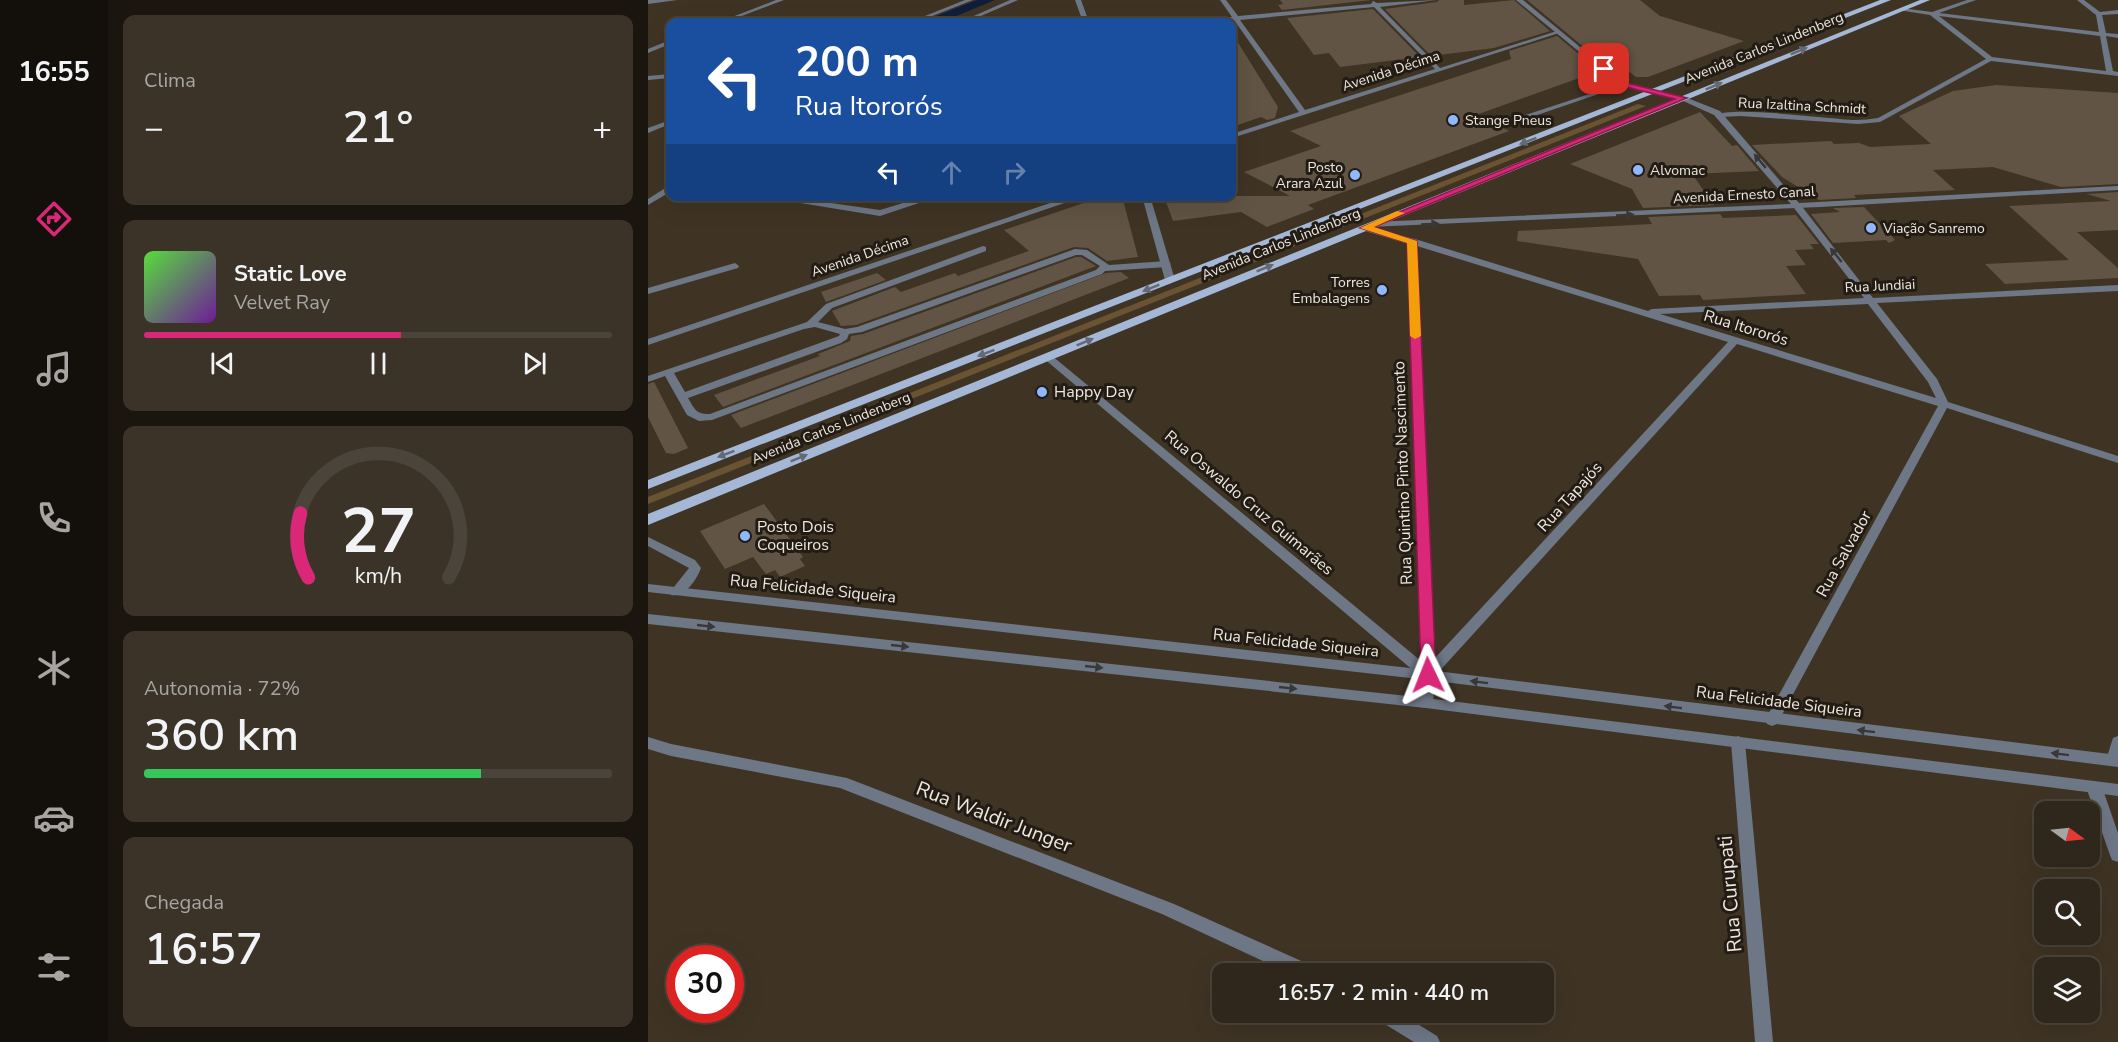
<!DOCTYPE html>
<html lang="pt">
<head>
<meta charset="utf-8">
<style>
	:root { --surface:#2f271b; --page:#3b3328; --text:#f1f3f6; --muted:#a7a5a3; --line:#4a443a; --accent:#db2777 }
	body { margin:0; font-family:"Nunito Sans",sans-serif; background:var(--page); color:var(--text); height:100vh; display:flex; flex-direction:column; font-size:22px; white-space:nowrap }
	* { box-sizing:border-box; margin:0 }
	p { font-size:20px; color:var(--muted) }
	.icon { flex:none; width:33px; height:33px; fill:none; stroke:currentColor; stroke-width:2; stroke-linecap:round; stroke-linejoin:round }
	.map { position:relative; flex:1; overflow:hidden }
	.sheet { display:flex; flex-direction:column; gap:15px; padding:15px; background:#1a150f; width:540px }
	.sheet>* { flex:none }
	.guide { position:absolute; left:18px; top:18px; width:570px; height:183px; border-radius:12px; box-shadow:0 6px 24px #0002,0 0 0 2px var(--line); background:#1a4fa0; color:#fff; overflow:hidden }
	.needle { width:39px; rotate:105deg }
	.controls { position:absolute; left:1386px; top:801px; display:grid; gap:12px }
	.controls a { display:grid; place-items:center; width:66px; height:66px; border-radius:12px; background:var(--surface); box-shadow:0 6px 24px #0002,0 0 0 2px var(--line); font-size:30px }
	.speed { position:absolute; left:18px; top:945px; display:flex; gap:12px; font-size:30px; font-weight:700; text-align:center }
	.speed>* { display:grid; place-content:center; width:78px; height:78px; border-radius:50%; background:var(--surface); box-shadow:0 6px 24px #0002,0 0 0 2px var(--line); line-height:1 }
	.speed .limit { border:9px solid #d22; background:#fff; color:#111 }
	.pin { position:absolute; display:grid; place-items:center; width:51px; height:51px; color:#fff; margin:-26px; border-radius:12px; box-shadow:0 3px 9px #0006 }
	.me { position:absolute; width:66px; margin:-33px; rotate:358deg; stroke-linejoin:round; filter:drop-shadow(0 0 4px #0008) }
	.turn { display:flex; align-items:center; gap:21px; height:126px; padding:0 30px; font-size:27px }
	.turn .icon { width:78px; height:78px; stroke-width:2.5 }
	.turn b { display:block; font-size:42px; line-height:51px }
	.lanes { display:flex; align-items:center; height:57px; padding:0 30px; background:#0003; justify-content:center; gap:30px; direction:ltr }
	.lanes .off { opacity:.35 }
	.big { font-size:45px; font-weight:600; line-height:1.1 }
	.sheet .widget { flex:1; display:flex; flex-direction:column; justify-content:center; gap:9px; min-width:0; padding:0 21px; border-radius:12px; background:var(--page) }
	.sheet .dial { align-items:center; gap:0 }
	.dial svg { height:156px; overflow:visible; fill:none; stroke:var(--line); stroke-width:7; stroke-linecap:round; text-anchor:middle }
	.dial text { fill:var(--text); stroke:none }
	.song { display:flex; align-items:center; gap:18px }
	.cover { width:72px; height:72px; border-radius:9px; background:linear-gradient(135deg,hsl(110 70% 55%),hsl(280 70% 35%)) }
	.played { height:6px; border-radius:3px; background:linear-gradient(90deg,var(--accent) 55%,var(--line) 55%) }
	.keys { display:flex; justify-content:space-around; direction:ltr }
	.heat { display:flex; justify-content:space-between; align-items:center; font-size:33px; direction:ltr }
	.charge { height:9px; border-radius:4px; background:linear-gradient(90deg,#34c759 72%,var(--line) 0) }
	.trip { position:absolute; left:564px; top:963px; width:342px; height:60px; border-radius:12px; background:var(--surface); box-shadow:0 6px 24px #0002,0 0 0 2px var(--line); font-weight:600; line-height:60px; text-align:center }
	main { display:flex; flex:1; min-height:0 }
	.menu { display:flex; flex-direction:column; width:108px; justify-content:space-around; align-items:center; background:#13100b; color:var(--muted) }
	.menu .icon { width:42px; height:42px }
	.menu .active { color:var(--accent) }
	.menu b { font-size:27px; color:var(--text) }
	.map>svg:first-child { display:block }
	.green { fill:#6a5332 }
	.water { fill:#0f1f3b }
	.building { fill:#615444 }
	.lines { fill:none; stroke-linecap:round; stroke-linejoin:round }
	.service { fill:#6e7786; fill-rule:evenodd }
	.minor { fill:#6e7786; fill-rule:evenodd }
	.tertiary { fill:#6e7786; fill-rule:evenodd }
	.primary { fill:#a4b7d6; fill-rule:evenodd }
	.oneway { fill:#636a76 }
	.oneway2 { fill:#393737 }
	.route { fill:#db2777; stroke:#8e194d; stroke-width:1.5 }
	.slow { fill:#f59e0b }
	.poi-dot { fill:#90b8fd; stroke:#221c15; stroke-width:2 }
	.labels { text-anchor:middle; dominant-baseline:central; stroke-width:6; stroke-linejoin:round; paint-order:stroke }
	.far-street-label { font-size:14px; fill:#eee7dd; stroke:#221c15 }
	.far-poi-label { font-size:14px; fill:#eee7dd; stroke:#221c15; text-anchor:start }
	.street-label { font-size:16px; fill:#eee7dd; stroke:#221c15 }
	.poi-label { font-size:16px; fill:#eee7dd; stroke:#221c15; text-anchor:start }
	.near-street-label { font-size:20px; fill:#eee7dd; stroke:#221c15 }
</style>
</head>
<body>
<main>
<nav class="menu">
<b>16:55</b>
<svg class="icon active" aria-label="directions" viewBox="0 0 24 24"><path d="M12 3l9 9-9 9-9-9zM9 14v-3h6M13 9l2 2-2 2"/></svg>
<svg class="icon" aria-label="music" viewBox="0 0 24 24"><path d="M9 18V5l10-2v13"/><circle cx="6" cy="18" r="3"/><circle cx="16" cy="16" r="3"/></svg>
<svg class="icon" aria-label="phone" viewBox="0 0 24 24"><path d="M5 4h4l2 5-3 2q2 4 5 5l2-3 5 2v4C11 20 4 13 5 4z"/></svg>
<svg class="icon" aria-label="climate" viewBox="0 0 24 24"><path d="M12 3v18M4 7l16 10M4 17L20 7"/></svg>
<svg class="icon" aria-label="car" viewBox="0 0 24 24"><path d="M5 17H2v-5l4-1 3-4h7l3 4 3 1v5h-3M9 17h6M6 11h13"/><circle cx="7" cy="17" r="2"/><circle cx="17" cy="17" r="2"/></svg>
<svg class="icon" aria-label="filters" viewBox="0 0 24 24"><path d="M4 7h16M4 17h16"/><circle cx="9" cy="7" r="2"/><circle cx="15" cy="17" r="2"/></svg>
</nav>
<section class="sheet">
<div class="widget"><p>Clima</p>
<div class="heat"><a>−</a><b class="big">21°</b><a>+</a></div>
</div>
<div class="widget">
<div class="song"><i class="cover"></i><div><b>Static Love</b><p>Velvet Ray</p></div></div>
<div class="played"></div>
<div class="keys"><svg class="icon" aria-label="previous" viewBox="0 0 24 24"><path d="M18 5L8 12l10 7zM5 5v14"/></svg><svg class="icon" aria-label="pause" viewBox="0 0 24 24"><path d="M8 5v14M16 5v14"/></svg><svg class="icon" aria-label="next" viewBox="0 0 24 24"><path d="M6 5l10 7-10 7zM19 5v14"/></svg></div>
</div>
<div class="widget dial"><svg viewBox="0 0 100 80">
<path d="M14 69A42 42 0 1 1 86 69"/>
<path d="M14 69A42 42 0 0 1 10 36" stroke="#db2777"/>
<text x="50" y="56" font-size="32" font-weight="700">27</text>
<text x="50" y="72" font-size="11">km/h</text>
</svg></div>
<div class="widget"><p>Autonomia · 72%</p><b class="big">360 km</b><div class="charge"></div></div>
<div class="widget"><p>Chegada</p><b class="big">16:57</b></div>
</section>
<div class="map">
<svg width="1470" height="1042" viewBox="0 0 1470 1042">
	<rect width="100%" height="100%" fill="#3f3424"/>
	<path class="green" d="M990 104 998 106 0 504V497Z"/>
	<path class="water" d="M329 0H347L294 22H273Z"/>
	<g class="building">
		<path d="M632 0H723L634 10 630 5 635 4Z"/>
		<path d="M791 0H816V5L866 0 902 31 846 48 783 56 737 9 789 2Z"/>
		<path d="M879 0H992L1012 16 1096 41 1000 77H988L971 64 961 68Z"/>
		<path d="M725 9 772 57 692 67 681 53 666 55 639 18Z"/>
		<path d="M584 33 630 107 627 118 619 120 613 117 584 127Z"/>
		<path d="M909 36 951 71 828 115 861 131 660 205 666 209 619 227 593 212 525 221 517 199 533 196H642L596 172 673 146 642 131 863 59 861 51Z"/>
		<path d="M1348 85 1470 93V184L1413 187 1345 167 1285 170 1307 190 1206 195 1208 198 1171 200 1134 177 1104 145 1183 141 1186 144 1211 143 1222 147 1283 144 1251 116 1305 91Z"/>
		<path d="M1052 112 1084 146 1089 145 1111 171 1044 174 1066 205 995 208 984 189 922 164Z"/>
		<path d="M1470 192V230L1429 232 1470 268V278L1357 284 1337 264 1421 260 1361 206 1463 201 1439 194Z"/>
		<path d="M456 196H474L490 257 459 261 440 248 426 247 208 325 193 326 184 311 247 287 253 292 307 273 310 276 381 251 356 230Z"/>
		<path d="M1216 207 1247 240 1241 243 1238 240 1185 243 1163 214 1192 212 1185 208Z"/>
		<path d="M1072 214 1075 218 1148 215 1171 244H1162L1166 249 1147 250 1158 265 1138 266 1158 294 1055 300 1052 295 1011 296 990 259 869 241 870 231 1004 224 1000 217Z"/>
		<path d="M428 257H433L448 266 75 407 66 395 172 356 170 354 202 341 203 336 215 334Z"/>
		<path d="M473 272 481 278 93 428 83 415 458 273Z"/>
		<path d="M229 273 238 280 178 302 173 292Z"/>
		<path d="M6 382 40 448 26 454 18 453 0 417V384Z"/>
		<path d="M116 504 155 557 152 559 157 566 132 577 127 570 118 574 105 557 77 569 52 531Z"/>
	</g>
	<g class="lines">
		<g class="service">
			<path d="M975 83 980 84 869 122 862 120Z"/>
			<path d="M19 187H22V192L0 205V199Z"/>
			<path d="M335 246 338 247V251L184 308 170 322 197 329 209 327 427 249 439 250 461 265 519 261 523 264 519 267 457 271 454 274 64 420 51 421 39 415 17 376 0 382V376L159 322 178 304ZM428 255H434L452 266 448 270 62 414C49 415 46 409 40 398L193 343 199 339 201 334 214 332ZM167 327 192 334 191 336 37 392 26 373 156 329Z"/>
			<path d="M87 263 91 266 90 268 0 294V288Z"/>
			<path d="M0 537 47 560 53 568C49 579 37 598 23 595L22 592 41 568 0 546Z"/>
		</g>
		<g class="minor">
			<path d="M128 0H136L78 22H71Z"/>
			<path d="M317 0H325L269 22H262Z"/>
			<path d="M362 0H370L319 22H312Z"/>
			<path d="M427 0H433L441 22H435Z"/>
			<path d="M572 0H578L590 16 723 4 725 1 729 3 789 0 732 7 792 68 909 31 914 32 584 138V134L651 112 586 20 543 22 546 20 584 17ZM726 7 787 69 657 110 592 20Z"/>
			<path d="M1319 0H1328L1291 13 1451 32 1448 15 1429 0H1436L1452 12 1470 10V14L1454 15 1458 33 1470 34V38L1458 36 1465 71 1470 72V76L1343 61 1232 122 1210 124 1093 116 1072 117 1068 115C1084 106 1183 119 1207 120 1215 120 1223 119 1230 118L1338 59 1282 15 1250 10 1253 8 1284 12ZM1291 16 1452 36 1458 71 1344 57Z"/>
			<path d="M22 40V44L0 53V49Z"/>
			<path d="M22 74V78L0 80V76Z"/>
			<path d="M22 120V124L0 133V128Z"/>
			<path d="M109 196H134L232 210 278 196H292L232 216Z"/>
			<path d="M423 196H437L0 345V339Z"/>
			<path d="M494 196H502L527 280 525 282 522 283 517 280Z"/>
			<path d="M1146 204H1152L1225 298 1470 285V291L1229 303 1289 379 1300 402 1470 456V463L1299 408 1129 724 1124 726 1119 724 1117 720 1290 406 1089 344 787 676 785 703 783 707 778 708 773 707 771 703 773 677 394 357 399 354 403 355 773 661 760 244 714 230V226L767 239 1000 311 1004 309 1216 298 1146 208ZM769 246 1080 342 786 659ZM1220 304 1280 382 1288 398 1012 314Z"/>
			<path d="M1090 736 1095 738 1097 742 1125 1042H1107L1083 742 1085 738Z"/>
			<path d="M1470 736V764L1465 766 1460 764 1458 760 1465 738Z"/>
			<path d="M0 737 23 744 199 778 526 904 669 968 671 974H643L514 914 192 788 23 756 0 749Z"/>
			<path d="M1446 781 1451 783 1454 787 1470 833V862L1464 860 1462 855 1438 787 1441 783Z"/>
			<path d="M724 1012H750L789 1036 792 1042H766L727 1018Z"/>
		</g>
		<g class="tertiary">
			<path d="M0 0H29L0 4Z"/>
			<path d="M868 0H875L972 80 996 88 1037 97 1072 111 1151 203 1470 186V190L1172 207 721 227V223L724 222 1143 204 1066 115 1033 100 992 91 968 82Z"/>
			<path d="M0 584 780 670 1470 755V767L780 680 0 592Z"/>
			<path d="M0 614 778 698 1470 784V796L778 708 0 624Z"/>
		</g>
		<g class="primary">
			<path d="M1232 0H1243L0 489V480Z"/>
			<path d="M1272 0H1282L0 525V514Z"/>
		</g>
	</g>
	<defs><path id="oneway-solid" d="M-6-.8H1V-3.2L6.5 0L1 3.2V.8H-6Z" transform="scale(1.5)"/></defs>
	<g class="oneway">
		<use href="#oneway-solid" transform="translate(1151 51) rotate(-22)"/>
		<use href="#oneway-solid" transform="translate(1066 86) rotate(-23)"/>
		<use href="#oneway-solid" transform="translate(880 141) rotate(159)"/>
		<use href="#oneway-solid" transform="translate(617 268) rotate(-22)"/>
		<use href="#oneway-solid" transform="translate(503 288) rotate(158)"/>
		<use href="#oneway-solid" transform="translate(437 342) rotate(-22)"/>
		<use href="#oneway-solid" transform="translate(338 353) rotate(159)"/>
		<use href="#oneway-solid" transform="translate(78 454) rotate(159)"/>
		<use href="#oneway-solid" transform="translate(151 458) rotate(-22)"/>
	</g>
	<g class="oneway2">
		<use href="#oneway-solid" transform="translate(1112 161) rotate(-130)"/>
		<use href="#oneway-solid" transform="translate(977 215) rotate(-3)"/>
		<use href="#oneway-solid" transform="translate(782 224) rotate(-3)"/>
		<use href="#oneway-solid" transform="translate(1188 255) rotate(-129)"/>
		<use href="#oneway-solid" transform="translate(58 626) rotate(6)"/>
		<use href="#oneway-solid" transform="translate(252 646) rotate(6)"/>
		<use href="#oneway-solid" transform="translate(446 667) rotate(6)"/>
		<use href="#oneway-solid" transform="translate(831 682) rotate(-173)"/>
		<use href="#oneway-solid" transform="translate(640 688) rotate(6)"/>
		<use href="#oneway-solid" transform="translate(1025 707) rotate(-173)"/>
		<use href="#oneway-solid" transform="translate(1218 731) rotate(-173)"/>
		<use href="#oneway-solid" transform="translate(1412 754) rotate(-173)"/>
	</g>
	<path class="route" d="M956 67 979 83 1039 98 726 227 769 241 788 675 786 679H775L773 675 759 243 712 228 1027 99 974 86 954 71 953 69Z"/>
	<path class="slow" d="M749 211 757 213 726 227 769 241 773 336 767 339 762 336 759 243 712 228Z"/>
	<g class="poi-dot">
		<circle cx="805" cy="120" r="6"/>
		<circle cx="990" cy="170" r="6"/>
		<circle cx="707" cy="175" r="6"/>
		<circle cx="1223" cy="228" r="6"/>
		<circle cx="734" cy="290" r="6"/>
		<circle cx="394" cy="392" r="6"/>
		<circle cx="97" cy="536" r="6"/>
	</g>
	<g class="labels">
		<g class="far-street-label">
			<text transform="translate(1116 48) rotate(-22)">Avenida Carlos Lindenberg</text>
			<text transform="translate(743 71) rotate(-18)">Avenida Décima</text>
			<text transform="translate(1154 106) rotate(3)">Rua Izaltina Schmidt</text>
			<text transform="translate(1096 195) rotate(-3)">Avenida Ernesto Canal</text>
			<text transform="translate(633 244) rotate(-22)">Avenida Carlos Lindenberg</text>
			<text transform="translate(212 256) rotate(-19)">Avenida Décima</text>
			<text transform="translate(1232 286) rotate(-3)">Rua Jundiai</text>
			<text transform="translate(183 428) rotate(-22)">Avenida Carlos Lindenberg</text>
		</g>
		<g class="far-poi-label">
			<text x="817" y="120">Stange Pneus</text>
			<text x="695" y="167" text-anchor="end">Posto<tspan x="695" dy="16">Arara Azul</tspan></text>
			<text x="1002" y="170">Alvomac</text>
			<text x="1235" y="228">Viação Sanremo</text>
			<text x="722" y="282" text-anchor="end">Torres<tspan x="722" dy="16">Embalagens</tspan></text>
		</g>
		<g class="street-label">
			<text transform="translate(1098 328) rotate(17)">Rua Itororós</text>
			<text transform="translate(755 473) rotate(-92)">Rua Quintino Pinto Nascimento</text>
			<text transform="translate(922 497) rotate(-48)">Rua Tapajós</text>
			<text transform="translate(601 503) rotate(40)">Rua Oswaldo Cruz Guimarães</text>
			<text transform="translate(1196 554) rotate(-61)">Rua Salvador</text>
			<text transform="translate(165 589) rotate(6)">Rua Felicidade Siqueira</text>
			<text transform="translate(648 643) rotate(6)">Rua Felicidade Siqueira</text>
			<text transform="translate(1131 702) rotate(7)">Rua Felicidade Siqueira</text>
		</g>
		<g class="poi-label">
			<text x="406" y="392">Happy Day</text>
			<text x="109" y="527">Posto Dois<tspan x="109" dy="18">Coqueiros</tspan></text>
		</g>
		<g class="near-street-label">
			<text transform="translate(346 817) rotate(21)">Rua Waldir Junger</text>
			<text transform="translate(1082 894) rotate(-95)">Rua Curupati</text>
		</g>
	</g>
</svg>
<div class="controls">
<a><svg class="needle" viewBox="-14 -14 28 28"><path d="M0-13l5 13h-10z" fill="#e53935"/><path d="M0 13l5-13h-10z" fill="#a7a5a3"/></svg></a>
<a><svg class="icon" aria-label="search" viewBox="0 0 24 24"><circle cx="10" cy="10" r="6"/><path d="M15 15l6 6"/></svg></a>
<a><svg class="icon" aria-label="layers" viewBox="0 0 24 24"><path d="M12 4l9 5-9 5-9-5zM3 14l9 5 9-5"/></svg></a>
</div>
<div class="speed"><div class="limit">30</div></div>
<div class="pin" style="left:956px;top:69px;background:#d93025"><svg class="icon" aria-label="arrive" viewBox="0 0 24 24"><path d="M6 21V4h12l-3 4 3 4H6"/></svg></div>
<svg class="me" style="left:780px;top:675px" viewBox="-20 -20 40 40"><path d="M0-17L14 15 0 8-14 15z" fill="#db2777" stroke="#fff" stroke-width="4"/></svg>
<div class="trip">16:57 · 2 min · 440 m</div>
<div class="guide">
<div class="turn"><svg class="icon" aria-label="left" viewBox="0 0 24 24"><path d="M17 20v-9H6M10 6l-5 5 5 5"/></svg><div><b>200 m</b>Rua Itororós</div></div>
<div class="lanes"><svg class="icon" aria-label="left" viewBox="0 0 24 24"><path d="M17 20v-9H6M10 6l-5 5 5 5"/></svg><svg class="icon off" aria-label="ahead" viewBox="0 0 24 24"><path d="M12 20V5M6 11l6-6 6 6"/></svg><svg class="icon off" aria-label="right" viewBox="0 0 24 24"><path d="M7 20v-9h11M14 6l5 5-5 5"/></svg></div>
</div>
</div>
</main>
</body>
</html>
